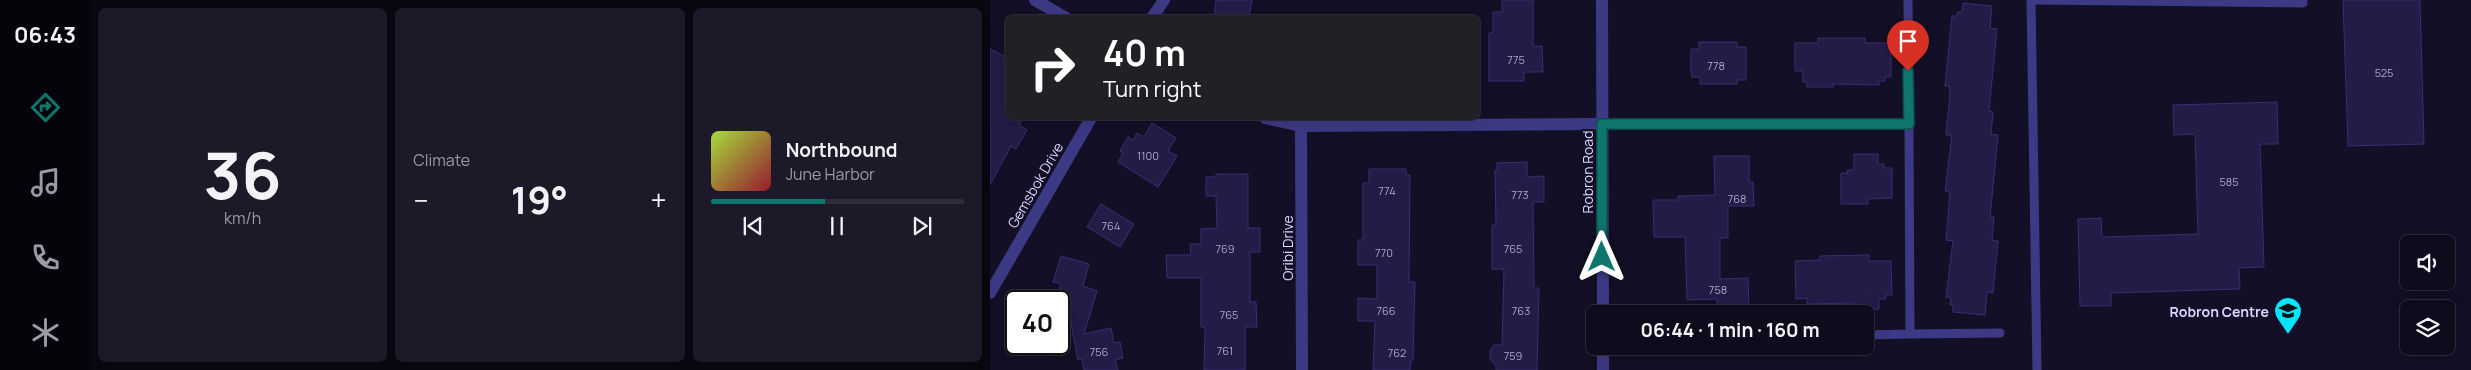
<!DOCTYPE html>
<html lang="en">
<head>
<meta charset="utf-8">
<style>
	:root { --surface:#0e0b1c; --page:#1c1929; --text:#f1f3f6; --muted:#9b9ba3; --line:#2e2b3b; --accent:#0f766e }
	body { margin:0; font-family:Manrope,sans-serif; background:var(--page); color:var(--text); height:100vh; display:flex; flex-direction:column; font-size:19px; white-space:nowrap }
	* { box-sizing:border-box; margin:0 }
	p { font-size:16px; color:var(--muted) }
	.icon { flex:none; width:28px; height:28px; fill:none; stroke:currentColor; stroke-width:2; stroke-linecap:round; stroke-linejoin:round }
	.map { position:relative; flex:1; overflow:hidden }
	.panel { display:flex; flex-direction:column; gap:8px; padding:8px; background:#08060f; width:900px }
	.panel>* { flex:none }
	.guide { position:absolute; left:15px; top:15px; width:475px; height:105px; border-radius:8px; box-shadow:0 5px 20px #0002,0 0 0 1px var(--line); background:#202124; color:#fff; overflow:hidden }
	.buttons { position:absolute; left:1410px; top:235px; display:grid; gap:10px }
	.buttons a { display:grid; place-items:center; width:55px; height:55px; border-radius:8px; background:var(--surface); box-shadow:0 5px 20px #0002,0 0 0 1px var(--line); font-size:25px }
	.speed { position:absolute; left:15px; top:290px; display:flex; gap:10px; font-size:25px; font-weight:700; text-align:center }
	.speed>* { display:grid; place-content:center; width:65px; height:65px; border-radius:50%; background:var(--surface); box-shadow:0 5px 20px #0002,0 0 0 1px var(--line); line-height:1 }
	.speed .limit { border:2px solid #111; border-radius:8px; background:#fff; color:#111 }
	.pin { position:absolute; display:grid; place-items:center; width:42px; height:42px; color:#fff; margin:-51px -21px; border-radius:50% 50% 50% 0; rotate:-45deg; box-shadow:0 0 5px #0007 }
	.pin .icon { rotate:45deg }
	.me { position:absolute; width:55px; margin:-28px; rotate:0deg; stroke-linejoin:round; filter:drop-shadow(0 0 4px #0008) }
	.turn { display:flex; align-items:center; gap:18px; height:105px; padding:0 15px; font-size:22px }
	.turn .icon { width:65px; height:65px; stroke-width:2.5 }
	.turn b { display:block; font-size:35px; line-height:42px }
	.big { font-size:38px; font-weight:700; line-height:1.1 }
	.panel .widget { flex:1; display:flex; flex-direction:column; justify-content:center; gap:8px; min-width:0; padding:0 18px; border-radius:8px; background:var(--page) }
	.panel .dial { align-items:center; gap:0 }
	.dial b { font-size:65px; line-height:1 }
	.song { display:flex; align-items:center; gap:15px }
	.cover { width:60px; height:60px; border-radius:8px; background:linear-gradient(135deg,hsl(80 70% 55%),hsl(350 70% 35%)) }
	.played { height:5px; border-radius:2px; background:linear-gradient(90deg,var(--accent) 45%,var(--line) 45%) }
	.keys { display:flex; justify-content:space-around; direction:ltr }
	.heat { display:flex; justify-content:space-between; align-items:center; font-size:28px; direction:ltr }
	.panel .tiles { flex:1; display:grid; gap:8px; grid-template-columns:repeat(3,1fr) }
	.trip { position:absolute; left:596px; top:305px; width:288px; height:50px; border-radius:8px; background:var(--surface); box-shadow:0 5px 20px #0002,0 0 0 1px var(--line); font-weight:700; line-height:50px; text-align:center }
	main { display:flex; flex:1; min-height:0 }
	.tabs { display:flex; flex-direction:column; width:90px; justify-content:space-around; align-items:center; background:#06040b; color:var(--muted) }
	.tabs .icon { width:35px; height:35px }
	.tabs .active { color:var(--accent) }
	.tabs b { font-size:22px; color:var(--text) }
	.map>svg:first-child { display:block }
	.building { fill:#241b47; stroke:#3b2d73 }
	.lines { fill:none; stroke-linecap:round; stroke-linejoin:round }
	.service { stroke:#3d3a85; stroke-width:9 }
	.minor { stroke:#3d3a85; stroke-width:12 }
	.tertiary { stroke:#3d3a85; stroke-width:12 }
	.route-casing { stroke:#0a4d48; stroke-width:12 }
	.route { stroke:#0f766e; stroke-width:9 }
	.labels { text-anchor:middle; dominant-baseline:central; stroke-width:5; stroke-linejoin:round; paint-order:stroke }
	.number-label { font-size:11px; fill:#aca6d1 }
	.street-label { font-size:14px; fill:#d9d4ff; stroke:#130f26 }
	.poi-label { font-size:14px; font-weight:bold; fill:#d9d4ff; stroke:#130f26; text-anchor:end }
</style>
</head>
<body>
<main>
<nav class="tabs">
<b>06:43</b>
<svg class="icon active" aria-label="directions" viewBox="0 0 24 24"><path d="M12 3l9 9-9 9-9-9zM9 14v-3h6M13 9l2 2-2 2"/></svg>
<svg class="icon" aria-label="music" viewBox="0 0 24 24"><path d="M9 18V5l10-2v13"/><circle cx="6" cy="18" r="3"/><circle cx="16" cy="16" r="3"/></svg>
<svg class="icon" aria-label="phone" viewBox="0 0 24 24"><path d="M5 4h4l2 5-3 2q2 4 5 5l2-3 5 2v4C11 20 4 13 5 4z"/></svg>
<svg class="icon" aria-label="climate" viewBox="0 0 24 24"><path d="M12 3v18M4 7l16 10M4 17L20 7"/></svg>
</nav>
<section class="panel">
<div class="tiles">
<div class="widget dial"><b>36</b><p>km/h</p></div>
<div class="widget"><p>Climate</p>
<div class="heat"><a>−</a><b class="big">19°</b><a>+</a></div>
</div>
<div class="widget">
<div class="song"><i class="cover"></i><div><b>Northbound</b><p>June Harbor</p></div></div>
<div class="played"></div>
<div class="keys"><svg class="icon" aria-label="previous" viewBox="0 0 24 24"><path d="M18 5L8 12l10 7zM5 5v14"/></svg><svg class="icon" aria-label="pause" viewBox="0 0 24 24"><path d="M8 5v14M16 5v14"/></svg><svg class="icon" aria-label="next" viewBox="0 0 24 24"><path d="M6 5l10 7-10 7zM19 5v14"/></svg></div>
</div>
</div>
</section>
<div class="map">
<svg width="1481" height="370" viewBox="0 0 1481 370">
	<rect width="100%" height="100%" fill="#130f26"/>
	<g class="building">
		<path d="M226 0H262L259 18H224Z"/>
		<path d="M512 0H543V46H552L553 72H534V81H499V33H503V12H512Z"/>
		<path d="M1353 0H1430L1434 144 1358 146Z"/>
		<path d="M973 3 1002 6 1000 28 1007 29 999 111 1003 112 1001 134 1008 135 1000 217H1004L1002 240 1008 241 1003 293 997 292 995 315 963 312V305H960L961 298 956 297 963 241 956 240 960 192 955 191 962 135H956L960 94 959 86H955L962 16H967L968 12H972Z"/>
		<path d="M828 38H875V43H901V77H895V81H889V85L843 84V87H817V82H813V71H805V43H828Z"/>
		<path d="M709 42H747V47H756V80H747V84H710V77H702L701 71V49H709Z"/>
		<path d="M0 49 18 58V118H33L29 125 37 130 26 149 21 146 0 185Z"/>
		<path d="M1287 102 1288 144H1270L1274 267 1249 268 1250 289 1121 293V306H1090L1088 219 1111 218 1112 237 1208 234 1205 134 1184 135 1183 105Z"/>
		<path d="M162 123 186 138 178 151 187 156 168 187 128 162 133 153 130 151 138 137 143 140 147 133 154 137Z"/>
		<path d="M864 154H888V164H894V168H902V198L878 199V204H851V173H858L857 170H864Z"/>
		<path d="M724 156H759V182H763L764 206H738V238H730V279L758 278 759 308 727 309V299L697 300 695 237H664L663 200H688V196L725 195Z"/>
		<path d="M537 162V177L554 176V202H543L544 288H549L547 370H506V365L500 359V351L504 345H512L514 269H502V225H506L505 170H507V163Z"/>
		<path d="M379 169H416V175H420L419 282H425L423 360H421L420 370H383L385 321H368V298L387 299V265H368V240H373V183H379Z"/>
		<path d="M226 174H258V228H270V252H260V302H266L267 327H255V370H214L215 327H211V278H177L176 255H201L200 244H211V229L227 228 226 196H216V177H226Z"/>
		<path d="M111 204 144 224 130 247 97 227Z"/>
		<path d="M879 255V261H901L902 295H896V299H889V309L865 310V303L817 304V298L806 299 805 261 830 260V256Z"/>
		<path d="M71 256 99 264 93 286 107 291 94 334 121 328 124 343 130 342 133 358 125 360 128 370H94L92 359 88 360 80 318 69 314V301H65L71 284 63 282Z"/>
	</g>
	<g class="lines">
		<g class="service">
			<path d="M918 0 919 124"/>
			<path d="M1041 0 1047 370"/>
			<path d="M1044 0 1313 3V0"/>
			<path d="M612 124H919L920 334 1010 333"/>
			<path d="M875 335 920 334"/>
		</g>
		<g class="minor">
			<path d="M45 0 76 18"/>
			<path d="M162 18 174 0"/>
			<path d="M275 118 311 126 612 124"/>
			<path d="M311 126 312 370"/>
			<path d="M0 293 101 118"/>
		</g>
		<g class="tertiary">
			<path d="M612 0 613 314"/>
			<path d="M613 346V370"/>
		</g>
	</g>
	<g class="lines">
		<defs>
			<path id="route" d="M612 257V124H919L918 71"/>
		</defs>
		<use href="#route" class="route-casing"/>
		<use href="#route" class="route"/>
	</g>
	<defs>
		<symbol id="school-pin" viewBox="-11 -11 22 30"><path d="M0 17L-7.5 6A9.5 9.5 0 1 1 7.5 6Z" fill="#00e5ff" stroke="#130f26"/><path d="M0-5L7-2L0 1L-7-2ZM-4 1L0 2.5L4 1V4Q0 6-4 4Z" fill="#111"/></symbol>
	</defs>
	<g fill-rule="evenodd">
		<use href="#school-pin" x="1282" y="295" width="32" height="43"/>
	</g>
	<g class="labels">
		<g class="number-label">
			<text x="526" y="59">775</text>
			<text x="726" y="65">778</text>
			<text x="1394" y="72">525</text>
			<text x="158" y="155">1100</text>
			<text x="1239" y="181">585</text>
			<text x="397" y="190">774</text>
			<text x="530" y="194">773</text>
			<text x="747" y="198">768</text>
			<text x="121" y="225">764</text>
			<text x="235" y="248">769</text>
			<text x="523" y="248">765</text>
			<text x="394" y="252">770</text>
			<text x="728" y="289">758</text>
			<text x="396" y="310">766</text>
			<text x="531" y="310">763</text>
			<text x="239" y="314">765</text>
			<text x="235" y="350">761</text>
			<text x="109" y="351">756</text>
			<text x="407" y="352">762</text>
			<text x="523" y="355">759</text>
		</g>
		<g class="street-label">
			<text transform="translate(597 172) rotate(-90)">Robron Road</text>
			<text transform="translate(45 185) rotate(-60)">Gemsbok Drive</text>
			<text transform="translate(297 248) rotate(-90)">Oribi Drive</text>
		</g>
		<g class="poi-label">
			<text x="1279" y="311">Robron Centre</text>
		</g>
	</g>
</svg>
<div class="buttons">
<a><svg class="icon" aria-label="sound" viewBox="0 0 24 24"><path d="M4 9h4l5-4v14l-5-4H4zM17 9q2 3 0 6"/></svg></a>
<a><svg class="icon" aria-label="layers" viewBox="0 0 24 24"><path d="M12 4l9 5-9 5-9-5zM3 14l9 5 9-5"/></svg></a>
</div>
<div class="speed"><div class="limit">40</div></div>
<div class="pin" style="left:918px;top:71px;background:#d93025"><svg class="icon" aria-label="arrive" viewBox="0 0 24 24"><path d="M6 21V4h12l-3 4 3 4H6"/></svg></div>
<svg class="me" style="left:612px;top:257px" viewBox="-20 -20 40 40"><path d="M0-17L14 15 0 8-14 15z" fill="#0f766e" stroke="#fff" stroke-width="4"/></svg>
<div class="trip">06:44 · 1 min · 160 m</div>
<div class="guide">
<div class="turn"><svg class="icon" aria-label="right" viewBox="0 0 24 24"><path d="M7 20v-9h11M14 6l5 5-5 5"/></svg><div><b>40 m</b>Turn right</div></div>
</div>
</div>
</main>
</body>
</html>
